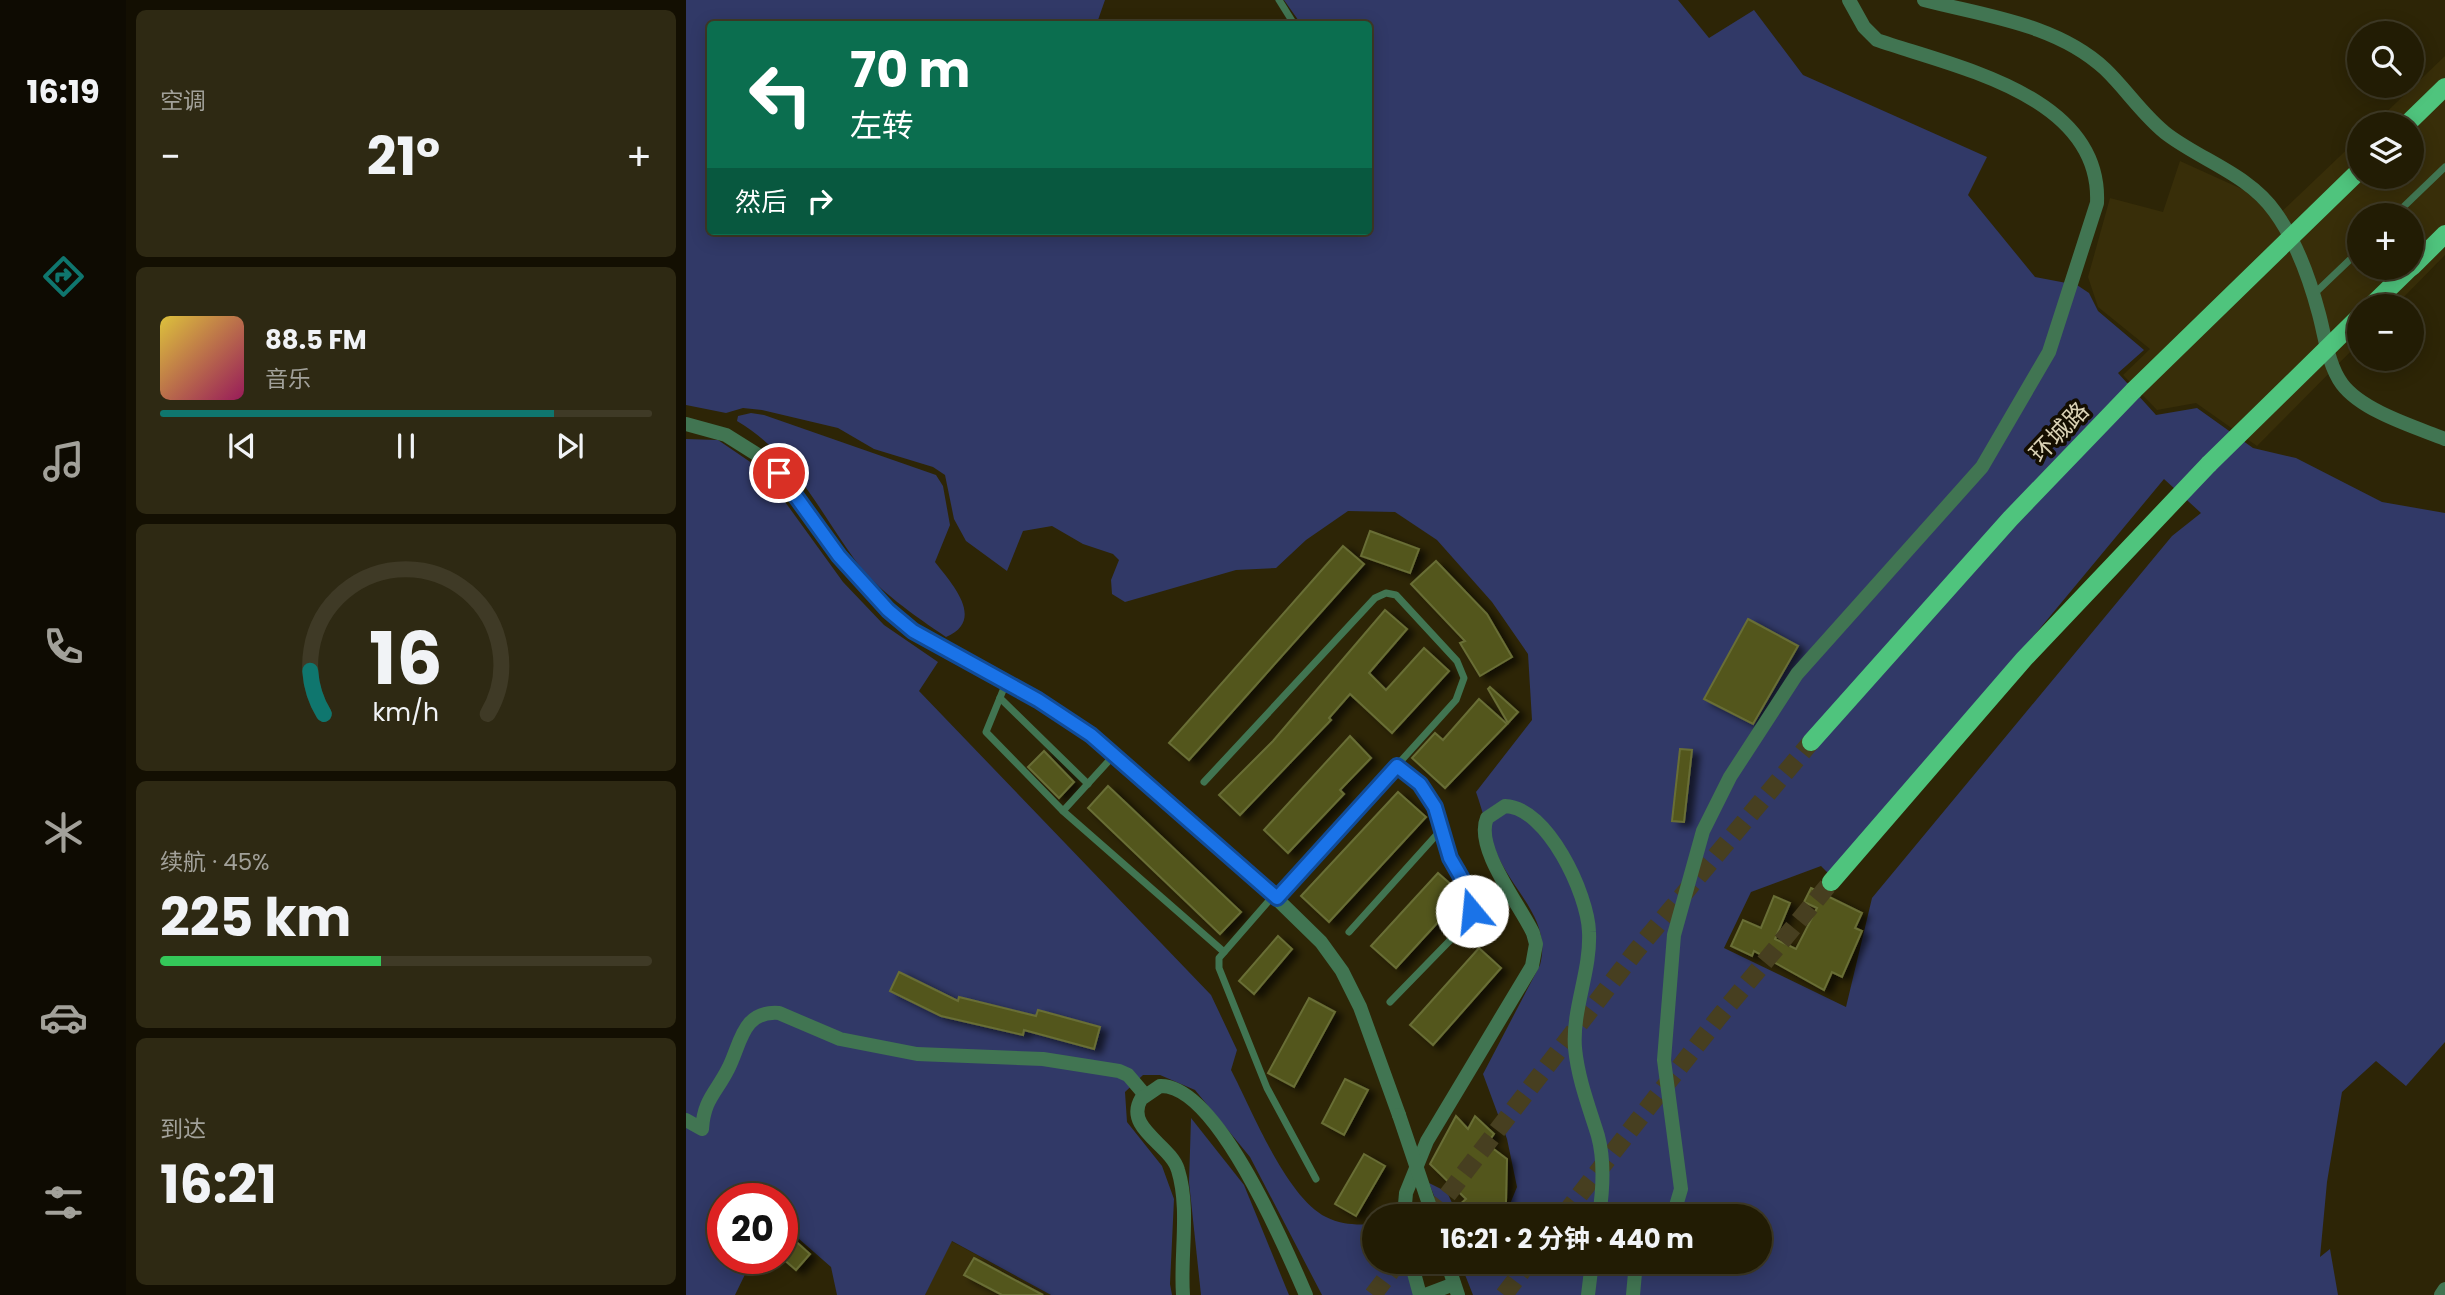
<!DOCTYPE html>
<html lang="zh">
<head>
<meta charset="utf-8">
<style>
	:root { --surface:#221c04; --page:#2e2913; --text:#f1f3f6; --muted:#a2a19a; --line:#3f3a26; --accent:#0f766e }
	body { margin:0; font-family:Poppins,"Noto Sans SC",sans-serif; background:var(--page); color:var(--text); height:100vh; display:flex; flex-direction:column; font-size:26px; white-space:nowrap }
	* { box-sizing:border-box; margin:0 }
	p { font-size:23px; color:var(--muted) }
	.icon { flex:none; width:38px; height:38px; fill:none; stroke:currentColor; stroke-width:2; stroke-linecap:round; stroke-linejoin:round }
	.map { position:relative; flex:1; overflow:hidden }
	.sheet { display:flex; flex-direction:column; gap:10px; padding:10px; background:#130f02; width:560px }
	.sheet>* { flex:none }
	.hud { position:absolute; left:21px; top:21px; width:665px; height:214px; border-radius:7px; box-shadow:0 4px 18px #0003,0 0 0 2px var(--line); background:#0b6e4f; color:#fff; overflow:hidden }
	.tools { position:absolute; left:1661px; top:21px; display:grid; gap:14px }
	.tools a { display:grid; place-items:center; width:77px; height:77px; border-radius:50%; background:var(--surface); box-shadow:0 4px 18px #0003,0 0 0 2px var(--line); font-size:35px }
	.speed { position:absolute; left:21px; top:1183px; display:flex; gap:14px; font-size:35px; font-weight:700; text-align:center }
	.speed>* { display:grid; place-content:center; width:91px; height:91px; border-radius:50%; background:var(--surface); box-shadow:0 4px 18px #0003,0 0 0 2px var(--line); line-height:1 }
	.speed .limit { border:10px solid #d22; background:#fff; color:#111 }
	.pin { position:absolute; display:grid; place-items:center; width:60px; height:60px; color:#fff; margin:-30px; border:4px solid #fff; border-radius:50%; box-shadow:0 2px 7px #0007 }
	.me { position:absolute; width:77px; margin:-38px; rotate:343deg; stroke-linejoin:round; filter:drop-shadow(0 0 5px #0008) }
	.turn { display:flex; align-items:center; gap:24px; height:147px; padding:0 28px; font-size:32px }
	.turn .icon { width:91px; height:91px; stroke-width:2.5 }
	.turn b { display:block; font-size:49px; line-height:60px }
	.then { display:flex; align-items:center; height:66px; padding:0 28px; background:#0003; gap:14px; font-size:26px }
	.big { font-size:52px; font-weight:700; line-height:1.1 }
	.sheet .widget { flex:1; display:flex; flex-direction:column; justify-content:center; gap:10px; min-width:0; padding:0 24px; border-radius:10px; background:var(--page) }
	.sheet .dial { align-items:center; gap:0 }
	.dial svg { height:182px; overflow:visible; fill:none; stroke:var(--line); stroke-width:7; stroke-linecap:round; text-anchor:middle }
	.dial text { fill:var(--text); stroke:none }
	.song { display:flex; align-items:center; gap:21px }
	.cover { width:84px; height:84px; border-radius:10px; background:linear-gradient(135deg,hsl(50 70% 55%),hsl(330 70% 35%)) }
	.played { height:7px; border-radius:4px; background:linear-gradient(90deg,var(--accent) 80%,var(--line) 80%) }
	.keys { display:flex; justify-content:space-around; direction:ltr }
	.heat { display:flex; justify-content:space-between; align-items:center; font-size:38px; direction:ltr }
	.charge { height:10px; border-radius:5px; background:linear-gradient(90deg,#34c759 45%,var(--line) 0) }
	.trip { position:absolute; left:676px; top:1204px; width:410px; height:70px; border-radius:35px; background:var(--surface); box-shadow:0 4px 18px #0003,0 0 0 2px var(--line); font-weight:700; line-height:70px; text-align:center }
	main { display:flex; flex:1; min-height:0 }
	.tabs { display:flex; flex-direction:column; width:126px; justify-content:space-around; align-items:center; background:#0e0b02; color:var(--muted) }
	.tabs .icon { width:49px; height:49px }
	.tabs .on { color:var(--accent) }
	.tabs b { font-size:32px; color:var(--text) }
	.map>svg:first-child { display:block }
	.built { fill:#382e09; fill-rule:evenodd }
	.green { fill:#313967; fill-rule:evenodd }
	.building { fill:#52571e; stroke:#696e36; stroke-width:2; filter:url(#shadow) }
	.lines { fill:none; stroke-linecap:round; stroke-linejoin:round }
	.primary-tunnel { stroke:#473f20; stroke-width:18; stroke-dasharray:18 9; stroke-linecap:butt }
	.lane { stroke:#417552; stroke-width:7 }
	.street { stroke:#417552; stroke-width:14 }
	.primary { stroke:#4fc47d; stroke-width:18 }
	.street-bridge { stroke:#417552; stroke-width:14 }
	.primary-bridge { stroke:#4fc47d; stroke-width:18 }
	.route-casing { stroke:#114b97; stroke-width:18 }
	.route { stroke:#1a73e8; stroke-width:12 }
	.labels { text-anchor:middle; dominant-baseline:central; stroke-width:7; stroke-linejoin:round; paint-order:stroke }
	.street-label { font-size:24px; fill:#d9d1b4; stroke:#140e00 }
</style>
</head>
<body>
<main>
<nav class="tabs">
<b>16:19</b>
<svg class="icon on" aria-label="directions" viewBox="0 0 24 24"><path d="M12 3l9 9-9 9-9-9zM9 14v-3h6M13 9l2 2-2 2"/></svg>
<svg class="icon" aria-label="music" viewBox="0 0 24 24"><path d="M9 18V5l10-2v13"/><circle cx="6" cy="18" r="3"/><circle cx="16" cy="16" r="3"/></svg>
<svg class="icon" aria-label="phone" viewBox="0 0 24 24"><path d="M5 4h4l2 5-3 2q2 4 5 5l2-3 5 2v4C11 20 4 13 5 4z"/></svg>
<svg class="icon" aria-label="climate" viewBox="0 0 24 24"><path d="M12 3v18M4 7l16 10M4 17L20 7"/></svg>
<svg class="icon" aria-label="car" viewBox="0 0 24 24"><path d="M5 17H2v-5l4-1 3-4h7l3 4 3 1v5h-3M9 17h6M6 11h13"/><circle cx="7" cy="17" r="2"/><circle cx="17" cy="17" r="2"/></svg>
<svg class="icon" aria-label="filters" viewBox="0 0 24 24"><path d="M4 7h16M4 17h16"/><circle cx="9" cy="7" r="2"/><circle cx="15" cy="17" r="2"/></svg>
</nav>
<section class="sheet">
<div class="widget"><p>空调</p>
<div class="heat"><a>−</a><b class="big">21°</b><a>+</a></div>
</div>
<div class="widget">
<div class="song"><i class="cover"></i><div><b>88.5 FM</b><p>音乐</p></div></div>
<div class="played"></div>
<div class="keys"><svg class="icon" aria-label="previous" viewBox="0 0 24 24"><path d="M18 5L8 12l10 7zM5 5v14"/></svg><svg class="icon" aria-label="pause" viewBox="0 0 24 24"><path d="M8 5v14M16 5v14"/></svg><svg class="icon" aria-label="next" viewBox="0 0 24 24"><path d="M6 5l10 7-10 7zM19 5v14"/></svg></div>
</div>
<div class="widget dial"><svg viewBox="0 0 100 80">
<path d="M14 69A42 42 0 1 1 86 69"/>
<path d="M14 69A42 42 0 0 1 8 50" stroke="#0f766e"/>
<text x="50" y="56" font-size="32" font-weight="700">16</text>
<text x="50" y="72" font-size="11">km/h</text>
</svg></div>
<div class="widget"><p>续航 · 45%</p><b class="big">225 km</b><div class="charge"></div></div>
<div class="widget"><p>到达</p><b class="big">16:21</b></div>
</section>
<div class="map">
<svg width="1759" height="1295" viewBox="0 0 1759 1295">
	<defs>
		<filter id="shadow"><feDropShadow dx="7" dy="4" stdDeviation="3.5" flood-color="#0009"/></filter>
	</defs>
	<rect width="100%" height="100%" fill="#2d2506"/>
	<g class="built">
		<path d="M1759 56V255L1709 306H1673V343L1571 446 1510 403 1471 410 1437 375 1464 349 1412 307 1402 277 1424 198 1477 212 1494 161 1558 190 1589 218 1673 138V177H1726V124H1688ZM1673 215H1726V268H1673Z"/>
		<path d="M265 1241 365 1295H239Z"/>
	</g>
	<g class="green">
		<path d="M0 0H419L412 20 424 24H24V231H682V24H615L598 0H992L1023 38 1068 10 1117 75 1301 157 1282 195 1349 277 1391 285 1403 293 1412 311 1458 350 1432 373 1470 415 1511 408 1567 448 1610 458 1696 502 1759 513V1042L1720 1086 1690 1061 1656 1092 1641 1182 1634 1257 1644 1249 1652 1295H787L774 1262H1073V1216H819L831 1187 821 1139 797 1074 854 965C866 920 827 892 811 854 802 834 797 812 790 792L846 720 842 654 806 602 751 540 709 512 662 511 620 540 590 568 550 570 439 602 426 594 425 580 433 560 427 554 397 544 366 526 337 531 321 571 280 541 268 519 259 475 247 467 188 449 152 428 76 410 57 408 40 413 0 405ZM1478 479 1515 513 1486 536 1186 898 1160 1007 1038 948 1065 892 1135 866 1147 878Z"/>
		<path d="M65 413 78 415 250 475 257 486 264 525 249 562C266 584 300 620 260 637 228 615 192 591 169 560 132 509 107 454 51 421L52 416Z"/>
		<path d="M0 439 32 440 76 470 157 582 198 625 252 662 233 691 525 995 551 1050 545 1070C566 1110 600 1197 640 1217 656 1225 671 1225 688 1224V1262H717L729 1295H636L564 1157 509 1090 474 1075H457L439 1092 441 1122 476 1166 488 1199 484 1284 486 1295H365L266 1241 239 1295H151L145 1267 96 1224V1199H37V1258H67L49 1295H0Z"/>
		<path d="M505 1118 558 1185 603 1295H515L503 1182Z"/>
		<path d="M743 1183 761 1192 772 1216H756Z"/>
	</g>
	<g class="building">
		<path d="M684 531 733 549 724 573 675 556Z"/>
		<path d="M657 546 678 564 503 760 483 743Z"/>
		<path d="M750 561 801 614 826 657 794 676 774 643 779 641 725 584Z"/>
		<path d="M699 610 721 629 683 673 700 690 738 648 763 671 706 733 664 694 643 718 645 720 554 815 533 795 587 741Z"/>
		<path d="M1062 619 1112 646 1067 724 1018 699Z"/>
		<path d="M804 687 832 712 822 723 802 689Z"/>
		<path d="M793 699 821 724 759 788 726 758 749 733 757 740Z"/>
		<path d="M664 736 685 758 654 790 658 794 602 853 578 830Z"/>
		<path d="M994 749 1006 750 998 822 986 821Z"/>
		<path d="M358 751 388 782 373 798 342 767Z"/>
		<path d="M422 786 555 912 534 934 402 808Z"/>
		<path d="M712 792 740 817 643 922 615 896Z"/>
		<path d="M752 873 777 895 710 968 685 946Z"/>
		<path d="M1125 888 1176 913 1169 928 1176 931 1156 977 1146 972 1138 990 1068 951 1066 956 1045 946 1057 920 1075 928 1088 896 1104 903 1089 939 1110 949 1131 908 1118 902Z"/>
		<path d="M592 936 606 949 568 994 553 981Z"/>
		<path d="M793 948 815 968 747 1045 724 1025Z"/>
		<path d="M213 972 272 1001 273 997 350 1016 352 1010 414 1027 408 1049 338 1030 337 1035 255 1016 204 991Z"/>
		<path d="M623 998 649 1012 608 1087 582 1073Z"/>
		<path d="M659 1079 682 1090 658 1135 636 1123Z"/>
		<path d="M770 1116 782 1129 789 1116 808 1134 801 1144 821 1159 820 1202 812 1216H777L773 1205 780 1199 744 1164Z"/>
		<path d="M678 1154 699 1166 670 1216 649 1204Z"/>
		<path d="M96 1229 124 1254 110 1270 96 1258Z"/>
		<path d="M288 1258 357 1295H316L278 1275Z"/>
	</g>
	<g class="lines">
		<g class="primary-tunnel">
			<path d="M745 1216 950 951 1125 742"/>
			<path d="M877 1216 1033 1017 1145 882"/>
			<path d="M687 1295 712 1262"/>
			<path d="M818 1295 843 1262"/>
		</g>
		<g class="lane">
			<path d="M593 0 608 24"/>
			<path d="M1709 215 1759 167"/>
			<path d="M1628 294 1673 251"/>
			<path d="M320 683 300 732 377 811 538 952"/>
			<path d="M314 698 402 784"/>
			<path d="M518 782 689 598 700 593 710 595 771 661 778 678 770 700 591 898"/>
			<path d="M377 811 429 754"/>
			<path d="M587 896 533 958V968L581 1088 630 1179"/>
			<path d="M663 932 754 831"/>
			<path d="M704 1002 779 925 787 904 784 890 757 842 749 807 742 795 711 766"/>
		</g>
		<g class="street">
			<path d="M1238 0C1299 16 1371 24 1419 69 1441 90 1458 117 1482 135 1517 161 1563 175 1589 212 1610 241 1624 280 1633 314 1639 336 1642 365 1656 384 1676 411 1729 427 1759 439"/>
			<path d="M0 424 40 435 83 462 153 556 202 610 227 631 352 700 405 735 588 896 635 942 656 971 674 1007 713 1115"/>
			<path d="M0 1120 16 1129C18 1099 30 1093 42 1069 55 1044 56 1010 93 1013L154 1039 231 1054 357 1059 433 1071 442 1075 459 1095"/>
			<path d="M718 1216 720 1193 741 1141 846 966 850 944 847 933C834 905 788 848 801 818L819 806C861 807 902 894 903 932 905 971 886 1009 889 1048 892 1079 903 1107 912 1136 919 1162 917 1190 913 1216"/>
			<path d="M987 1216 995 1189 978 1060 988 935 1017 831 1044 777 1111 674 1296 467 1363 352 1411 203C1416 95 1269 67 1191 40L1178 27 1163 0"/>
			<path d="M725 1262 734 1295"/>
			<path d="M761 1262 772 1295"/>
			<path d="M497 1295C494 1255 504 1209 492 1170 485 1145 438 1128 455 1099L474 1086C531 1084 600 1249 620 1295"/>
			<path d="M739 1295 768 1284"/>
			<path d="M902 1295 906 1262"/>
			<path d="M947 1295 950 1262"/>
			<path d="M1755 1295 1759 1289"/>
		</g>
		<g class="primary">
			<path d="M1721 124 1759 87"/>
			<path d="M1726 267 1759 234"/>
			<path d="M1685 306 1724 268"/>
			<path d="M1125 742 1324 519 1448 390"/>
			<path d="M1145 882 1338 659 1523 464"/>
		</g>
		<path class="street-bridge" d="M713 1115 743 1204"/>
		<g class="primary-bridge">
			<path d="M1448 390 1673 171"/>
			<path d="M1523 464 1673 317"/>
		</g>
	</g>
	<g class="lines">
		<defs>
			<path id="route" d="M93 473 153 556 202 610 227 631 352 700 405 735 591 898 711 766 734 784 749 807 764 858 786 896V911"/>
		</defs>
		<use href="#route" class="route-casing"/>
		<use href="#route" class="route"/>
	</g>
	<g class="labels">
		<g class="street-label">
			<text transform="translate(1373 432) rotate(-46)">环城路</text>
		</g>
	</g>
</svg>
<div class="tools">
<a><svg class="icon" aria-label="search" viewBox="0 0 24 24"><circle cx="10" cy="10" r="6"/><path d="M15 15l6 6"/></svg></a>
<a><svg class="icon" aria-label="layers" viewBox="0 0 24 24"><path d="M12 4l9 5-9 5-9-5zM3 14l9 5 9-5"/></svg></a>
<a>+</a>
<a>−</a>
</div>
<div class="speed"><div class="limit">20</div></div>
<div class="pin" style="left:93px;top:473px;background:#d93025"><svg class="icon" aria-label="arrive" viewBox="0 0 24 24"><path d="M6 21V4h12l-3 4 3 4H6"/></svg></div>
<svg class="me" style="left:786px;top:911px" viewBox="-20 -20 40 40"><circle r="19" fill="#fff"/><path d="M0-13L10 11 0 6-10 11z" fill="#1a73e8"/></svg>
<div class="trip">16:21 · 2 分钟 · 440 m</div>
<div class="hud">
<div class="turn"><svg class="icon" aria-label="left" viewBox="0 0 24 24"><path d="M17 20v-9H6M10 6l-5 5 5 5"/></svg><div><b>70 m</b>左转</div></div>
<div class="then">然后<svg class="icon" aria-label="right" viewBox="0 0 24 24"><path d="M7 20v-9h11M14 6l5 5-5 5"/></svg></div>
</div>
</div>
</main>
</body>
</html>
